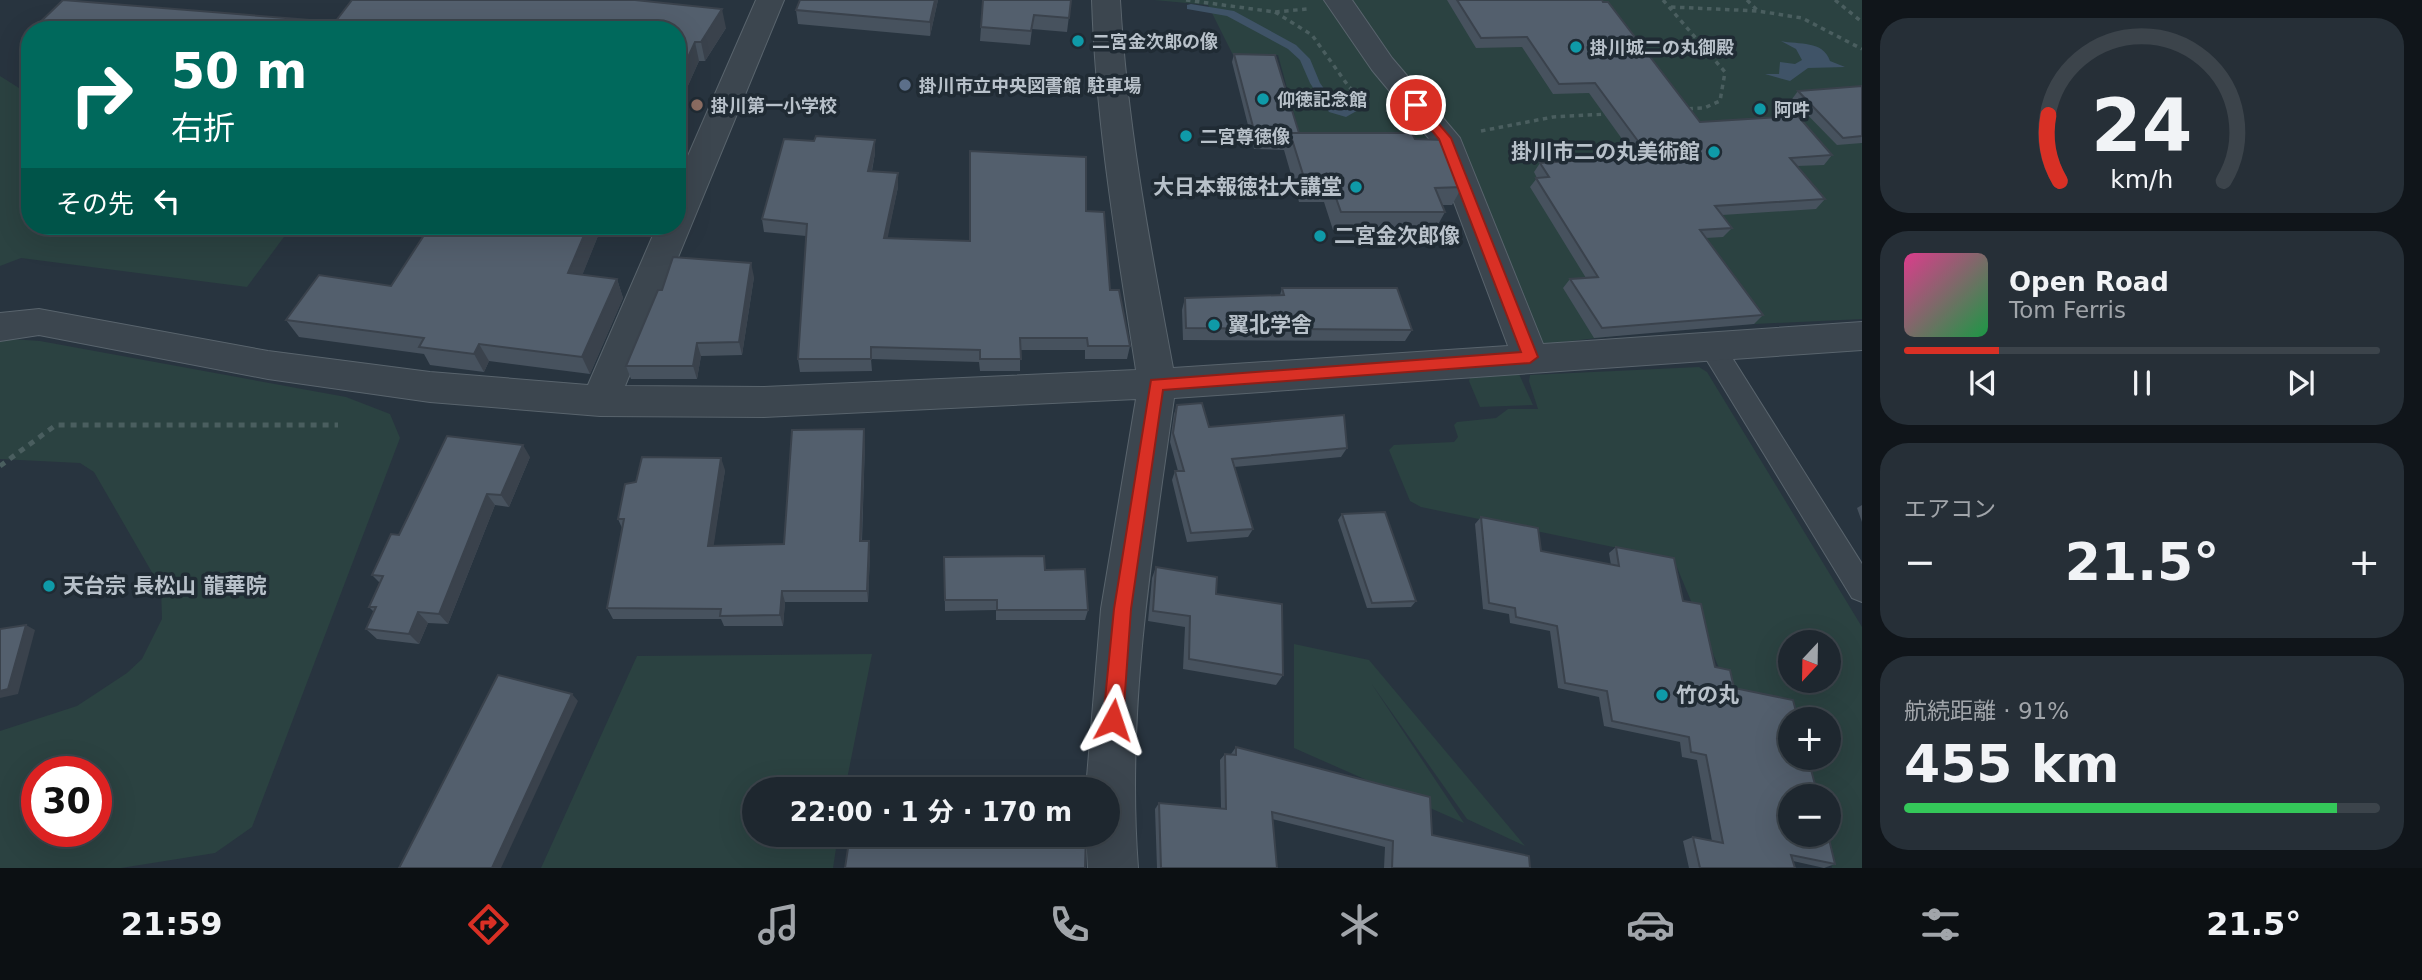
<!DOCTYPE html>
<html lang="ja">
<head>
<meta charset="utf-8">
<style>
	:root { --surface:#1e272f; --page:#262f37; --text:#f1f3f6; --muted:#a1a5aa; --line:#3c444b; --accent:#d93025 }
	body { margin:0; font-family:"DejaVu Sans","Noto Sans JP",sans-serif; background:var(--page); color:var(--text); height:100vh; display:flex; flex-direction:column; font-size:26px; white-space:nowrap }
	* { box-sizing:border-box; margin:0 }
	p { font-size:23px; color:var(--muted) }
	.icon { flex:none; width:38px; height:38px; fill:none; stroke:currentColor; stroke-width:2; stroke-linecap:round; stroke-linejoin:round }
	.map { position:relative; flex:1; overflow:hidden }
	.side { display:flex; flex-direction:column; gap:18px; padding:18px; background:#10151a; width:560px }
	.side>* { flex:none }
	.guide { position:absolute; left:21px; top:21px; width:665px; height:214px; border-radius:28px; box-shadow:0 7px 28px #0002,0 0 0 2px var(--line); background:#00695c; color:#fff; overflow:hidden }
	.needle { width:46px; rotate:202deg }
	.fabs { position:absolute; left:1778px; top:630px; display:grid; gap:14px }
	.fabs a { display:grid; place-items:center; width:63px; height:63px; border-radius:50%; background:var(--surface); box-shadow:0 7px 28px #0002,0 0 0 2px var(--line); font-size:35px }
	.speed { position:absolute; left:21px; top:756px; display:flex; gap:14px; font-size:35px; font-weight:700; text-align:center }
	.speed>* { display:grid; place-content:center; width:91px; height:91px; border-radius:50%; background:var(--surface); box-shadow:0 7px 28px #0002,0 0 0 2px var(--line); line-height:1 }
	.speed .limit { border:10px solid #d22; background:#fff; color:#111 }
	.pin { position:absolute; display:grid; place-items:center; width:60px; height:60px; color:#fff; margin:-30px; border:4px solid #fff; border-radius:50%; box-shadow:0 2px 7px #0007 }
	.me { position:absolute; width:77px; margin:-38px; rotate:5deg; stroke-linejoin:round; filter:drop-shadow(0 0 5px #0008) }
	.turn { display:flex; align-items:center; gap:24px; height:147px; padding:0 35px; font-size:32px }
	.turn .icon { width:91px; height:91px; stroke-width:2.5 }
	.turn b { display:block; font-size:49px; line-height:60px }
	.then { display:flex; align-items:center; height:66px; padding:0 35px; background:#0003; gap:14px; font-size:26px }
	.big { font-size:52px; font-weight:700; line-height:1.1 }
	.side .widget { flex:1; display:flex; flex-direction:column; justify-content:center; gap:10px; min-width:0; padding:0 24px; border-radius:28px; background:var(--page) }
	.side .dial { align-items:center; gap:0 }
	.dial svg { height:182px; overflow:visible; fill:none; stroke:var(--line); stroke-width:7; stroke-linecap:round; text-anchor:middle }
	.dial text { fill:var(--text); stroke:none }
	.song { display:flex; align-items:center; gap:21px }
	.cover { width:84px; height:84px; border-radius:10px; background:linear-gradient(135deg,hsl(330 70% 55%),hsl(140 70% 35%)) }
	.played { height:7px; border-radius:4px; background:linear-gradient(90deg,var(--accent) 20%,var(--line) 20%) }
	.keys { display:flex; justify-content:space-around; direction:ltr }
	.heat { display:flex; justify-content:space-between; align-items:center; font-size:38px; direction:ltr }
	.charge { height:10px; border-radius:5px; background:linear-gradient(90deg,#34c759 91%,var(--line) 0) }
	.trip { position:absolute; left:742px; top:777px; width:378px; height:70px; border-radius:35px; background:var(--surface); box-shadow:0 7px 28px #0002,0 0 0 2px var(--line); font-weight:700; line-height:70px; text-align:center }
	.tabs { display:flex; height:112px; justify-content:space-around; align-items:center; background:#0c1013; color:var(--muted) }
	.tabs .icon { width:49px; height:49px }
	.tabs .selected { color:var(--accent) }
	.tabs b { font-size:32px; color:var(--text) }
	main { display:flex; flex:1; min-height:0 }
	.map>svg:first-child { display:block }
	.green { fill:#2b4241; fill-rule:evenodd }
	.water { fill:#3f5367 }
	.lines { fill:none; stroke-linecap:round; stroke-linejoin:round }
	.stream { fill:#3f5367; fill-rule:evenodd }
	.service-casing { stroke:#59646d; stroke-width:2 }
	.minor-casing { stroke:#59646d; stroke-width:2 }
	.path-far1 { stroke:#4a5e5f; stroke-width:3.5; stroke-dasharray:4.5 4.5; stroke-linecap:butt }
	.path { stroke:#4a5e5f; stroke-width:5; stroke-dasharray:6 6; stroke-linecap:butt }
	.service { fill:#3c464f; fill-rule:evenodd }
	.minor { fill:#3c464f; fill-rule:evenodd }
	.wall { fill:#47525e }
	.shaded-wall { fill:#3a424c }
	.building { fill:#535f6d; stroke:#3a424c; stroke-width:2 }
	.route { fill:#d93025; stroke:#8d1f18; stroke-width:2 }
	.culture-dot { fill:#0f9aa8; stroke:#202b34; stroke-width:2.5 }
	.service-dot { fill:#5c6f8a; stroke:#202b34; stroke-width:2.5 }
	.education-dot { fill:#8d6e63; stroke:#202b34; stroke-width:2.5 }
	.labels { text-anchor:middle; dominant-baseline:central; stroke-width:7; stroke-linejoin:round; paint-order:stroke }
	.far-poi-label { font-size:18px; font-weight:bold; fill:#b8c1ca; stroke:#202b34; text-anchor:start }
	.poi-label { font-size:21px; font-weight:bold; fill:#b8c1ca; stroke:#202b34; text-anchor:start }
</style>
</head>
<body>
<main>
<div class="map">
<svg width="1862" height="868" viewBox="0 0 1862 868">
	<rect width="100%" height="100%" fill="#28343f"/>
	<g class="green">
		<path d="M1154 0H1862V319L1692 327 1536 345 1448 145 1334 13 1436 144 1301 139 1278 55H1233L1208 5Z"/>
		<path d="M0 76 19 88 30 89V226H292L247 287 21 258 0 266Z"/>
		<path d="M11 339 40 341 346 397 390 414 400 438 252 827 215 853 121 868H0V731L77 706 127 673 142 659 162 619 161 588 94 472 80 463 0 459V342ZM37 772H96V831H37Z"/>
		<path d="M1699 367 1707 372 1862 627V868H1832L1824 835H1829V796H1814L1805 758H1829V719H1796L1726 685 1676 565 1666 558 1421 507 1410 501 1389 450 1394 445 1454 442 1458 437 1454 425 1457 422 1496 418 1508 409H1538L1529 381 1530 375ZM1790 642H1829V681H1790Z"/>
		<path d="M1518 372 1533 405 1480 407 1469 381 1471 375Z"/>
		<path d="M1294 644 1369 660 1525 846 1467 819 1371 683 1464 823 1294 748Z"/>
		<path d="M872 654 845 789H754V835H838L833 868H541L637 656Z"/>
	</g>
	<path class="water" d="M1781 41C1799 45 1823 40 1830 61L1845 67 1808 68 1790 81 1765 74H1779L1780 62 1795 64 1802 60 1796 49Z"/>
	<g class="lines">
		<path class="stream" d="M1191 4 1234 11 1296 45 1310 59 1320 83 1337 107 1345 109 1355 106 1360 109 1346 117 1329 112 1310 83 1300 60 1288 49 1227 16 1187 9V5Z"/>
		<defs>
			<path id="service" d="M1712 337 1721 340 1862 564V602L1852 598 1703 354 1700 347 1703 340Z"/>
			<path id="minor" d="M756 0H784L625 386 764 387 1136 370C1117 246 1096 125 1092 0H1120C1127 125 1150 245 1173 368L1508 346 1431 141 1372 70 1324 0H1352L1392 58 1460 138 1543 344 1862 322V350L1174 398C1152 553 1126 711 1138 868H1088L1086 835H1108V789H1086L1101 609 1136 399 764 417 600 416 430 402 268 379 39 335 0 341V313L39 309 268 351 430 372 588 385 657 226H677V181Z"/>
		</defs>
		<use href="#service" class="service-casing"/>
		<use href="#minor" class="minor-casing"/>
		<g class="path-far1">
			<path d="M1186 0 1275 12 1307 9"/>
			<path d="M1663 0 1725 72 1720 101 1704 108 1686 109"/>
			<path d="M1747 0 1757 10"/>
			<path d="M1835 0 1862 22"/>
			<path d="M1671 7 1758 11 1802 18 1862 49"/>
			<path d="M1275 12 1312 35 1349 87 1364 100"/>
			<path d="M1481 131 1553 117 1608 114"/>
		</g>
		<path class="path" d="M0 466 56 425H338"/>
		<use href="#service" class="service"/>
		<use href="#minor" class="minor"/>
	</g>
	<g class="wall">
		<path d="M938 0 930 36 798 24 796 10Z"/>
		<path d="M983 0H1071L1067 32 1032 29 1030 45 980 41Z"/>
		<path d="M1447 0H1602L1700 122 1832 155 1824 165 1797 166 1825 199 1816 209 1722 215 1732 228 1723 237 1706 238 1763 315 1754 324 1594 338 1563 288 1570 279 1586 278 1530 187 1537 178 1534 172 1540 163 1635 157 1589 93 1553 94 1522 47 1476 48Z"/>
		<path d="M335 22 726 28 705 61H699L677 110V30Z"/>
		<path d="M1234 54 1299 133 1415 139 1462 187 1452 205H1442L1445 212 1435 230H1333L1324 202H1299L1284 150 1254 149 1232 62Z"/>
		<path d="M1862 86V143L1837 145 1792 99 1798 91Z"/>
		<path d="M875 140V153L872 171 898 173V187L887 238 969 241 1086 211 1110 290 1130 346 1127 359H1085V350H1020V371H980L979 362 871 359 872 371 800 372 798 359 806 236 764 232 762 219 814 141Z"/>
		<path d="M342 226H602L582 275 617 279 623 298 590 374 489 361 484 372 430 365 424 354 299 337 286 320 391 286 423 236 342 227Z"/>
		<path d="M754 277 742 355 701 356 697 379H631L626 366 662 290Z"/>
		<path d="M1282 288 1412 330 1405 341 1183 340 1182 310 1185 298 1280 295Z"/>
		<path d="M1177 405 1209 427 1347 448 1341 457 1234 467 1253 529 1248 537 1187 542 1172 480 1175 471H1178L1170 442 1174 414Z"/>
		<path d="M864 429 865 442 862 541 870 553 868 602H785L783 626H724L721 619H613L607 608 622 528 618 519 725 470 713 546 784 544Z"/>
		<path d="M530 457 509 507 495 505 448 624 428 623 419 644 377 639 366 629 374 612 369 607 380 583 372 575 399 535Z"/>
		<path d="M1862 505V522L1857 508Z"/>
		<path d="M1342 514 1416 601 1411 607 1367 608 1338 520Z"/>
		<path d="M1481 517 1541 551 1611 565 1609 553 1616 547 1683 601 1715 667 1734 688 1835 864 1824 868 1793 861 1795 868H1689L1683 841 1693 837 1712 841 1697 760 1682 757 1680 742 1604 726 1599 697 1558 688 1550 631 1510 623 1509 614 1483 609 1475 524Z"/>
		<path d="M944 557 1045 570 1088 610 1085 620H996V610L945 611Z"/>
		<path d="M1156 567 1216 594 1283 675 1276 685 1183 669 1185 627 1148 621 1152 578Z"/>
		<path d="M1236 747 1432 835 1530 868H1384L1385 847 1272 819 1277 868H1157L1155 809 1159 803 1221 808 1220 760 1225 754H1231Z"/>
	</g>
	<g class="shaded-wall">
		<path d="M935 0H938L930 36V22Z"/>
		<path d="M722 9 726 28 705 61 701 42Z"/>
		<path d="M695 42 699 61 677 110V81Z"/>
		<path d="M875 140V153L869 184 868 171Z"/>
		<path d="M898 173V187L885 251 884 238Z"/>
		<path d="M588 226H602L576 291 568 273Z"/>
		<path d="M751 263 754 277 742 355 739 342Z"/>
		<path d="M617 279 623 298 590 374 582 357Z"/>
		<path d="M697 343 701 356 697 379 693 366Z"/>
		<path d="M479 344 489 361 484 372 474 354Z"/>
		<path d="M864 429 865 442 861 553 860 541Z"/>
		<path d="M523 445 530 457 509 507 501 495Z"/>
		<path d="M721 458 725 470 712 557 708 546Z"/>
		<path d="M487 494 495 505 448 624 439 614Z"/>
		<path d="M869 541 870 553 868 602 867 591Z"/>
		<path d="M782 591 785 602 783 626 780 615Z"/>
		<path d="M418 612 428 623 419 644 409 634Z"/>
		<path d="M26 625 35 630 18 694 0 698V691Z"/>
		<path d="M572 694 578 701 501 868H492Z"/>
	</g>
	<g class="building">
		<path d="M63 0 335 22 352 0H635L722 9 701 42H695L677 81V30H32Z"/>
		<path d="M800 0H935L930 22 796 10Z"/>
		<path d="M983 0H1071L1069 18 1034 15 1031 31 981 27Z"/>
		<path d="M1457 0H1602L1603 2H1608L1700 122 1798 116 1832 155 1790 158 1825 199 1715 206 1732 228 1700 230 1763 315 1602 328 1570 279 1598 277 1536 178 1549 177 1540 163 1649 156 1595 83 1559 84 1527 37 1481 38Z"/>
		<path d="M1234 54 1275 55 1299 133H1290L1287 142H1257Z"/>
		<path d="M1862 86V136L1843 138 1798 91Z"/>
		<path d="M1290 133H1412L1415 139 1443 140 1462 187 1435 188 1445 212H1341L1331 184H1306Z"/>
		<path d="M816 136 875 140 868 171 898 173 884 238 970 241V151L1086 157V211L1104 212 1110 290H1119L1130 346H1088L1087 338H1020L1021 359H980V350L871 347V359H798L807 224 762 219 784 139 814 141Z"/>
		<path d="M430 226H588L568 273 617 279 582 357 479 344 474 354 419 347 424 338 286 320 319 275 391 286Z"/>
		<path d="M673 257 751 263 739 342 697 343 693 366H626L658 290H662Z"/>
		<path d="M1282 288H1397L1412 330 1186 328 1185 298 1284 295Z"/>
		<path d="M1202 403 1209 427 1344 415 1347 448 1232 459 1253 529 1191 533 1175 471H1184L1173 433 1177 405Z"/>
		<path d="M864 429 860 541H869L867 591H782L780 615 720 616 721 609 607 608 624 519H618L625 484 636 482 642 457 721 458 708 546 784 544 792 430Z"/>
		<path d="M447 436 523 445 501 495 487 494 439 614 418 612 409 634 366 629 376 607H369L383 576 372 575 391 534 399 535Z"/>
		<path d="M1385 512 1416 601 1372 603 1342 514Z"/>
		<path d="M1481 517 1538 528 1541 551 1619 566 1616 547 1674 558 1683 601 1701 604 1715 667 1730 670 1734 688 1793 700 1798 719H1790V758H1808L1818 796H1790V835H1828L1835 864 1791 855 1795 868H1700L1693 837 1723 843 1706 755 1691 752 1689 737 1612 721 1607 691 1565 683 1557 626 1516 617 1515 608 1489 603Z"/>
		<path d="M1044 556 1045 570 1085 569 1088 610H997V600H945L944 557Z"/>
		<path d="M1156 567 1217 577 1216 594 1282 604 1283 675 1189 659 1190 616 1153 611Z"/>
		<path d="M26 625 8 689 0 691V629Z"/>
		<path d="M498 675 572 694 492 868H399Z"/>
		<path d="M1236 747 1430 797 1432 835 1529 856 1530 868H1392L1393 841 1272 812 1277 868H1161L1159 803 1226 809 1225 754 1236 755Z"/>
		<path d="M857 786 888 789H856Z"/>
		<path d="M850 835H1086L1085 868H845Z"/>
	</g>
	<path class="route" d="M1412 102H1420L1451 138 1538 357 1530 363 1163 390 1131 609 1123 720 1120 727 1113 730 1106 727 1103 720 1114 609 1151 380 1521 352 1439 139 1412 107Z"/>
	<g class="culture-dot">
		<circle cx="1078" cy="41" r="7"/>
		<circle cx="1576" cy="47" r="7"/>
		<circle cx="1263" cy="99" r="7"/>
		<circle cx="1760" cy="109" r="7"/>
		<circle cx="1186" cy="136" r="7"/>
		<circle cx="1714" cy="152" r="7"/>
		<circle cx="1356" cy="187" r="7"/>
		<circle cx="1320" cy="236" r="7"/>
		<circle cx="1214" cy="325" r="7"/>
		<circle cx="49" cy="586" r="7"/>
		<circle cx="1662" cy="695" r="7"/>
	</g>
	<circle class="service-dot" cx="905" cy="85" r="7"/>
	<circle class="education-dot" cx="697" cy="105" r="7"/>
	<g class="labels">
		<g class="far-poi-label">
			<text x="1092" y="41">二宮金次郎の像</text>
			<text x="1590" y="47">掛川城二の丸御殿</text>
			<text x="919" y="85">掛川市立中央図書館 駐車場</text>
			<text x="1277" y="99">仰徳記念館</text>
			<text x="711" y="105">掛川第一小学校</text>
			<text x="1774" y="109">阿吽</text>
			<text x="1200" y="136">二宮尊徳像</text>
		</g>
		<g class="poi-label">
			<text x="1700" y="152" text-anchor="end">掛川市二の丸美術館</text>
			<text x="1342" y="187" text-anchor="end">大日本報徳社大講堂</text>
			<text x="1334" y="236">二宮金次郎像</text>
			<text x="1228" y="325">翼北学舎</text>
			<text x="63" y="586">天台宗 長松山 龍華院</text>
			<text x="1676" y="695">竹の丸</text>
		</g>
	</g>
</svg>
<div class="fabs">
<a><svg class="needle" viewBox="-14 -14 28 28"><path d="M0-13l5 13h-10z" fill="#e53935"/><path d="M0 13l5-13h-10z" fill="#a1a5aa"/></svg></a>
<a>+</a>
<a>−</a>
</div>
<div class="speed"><div class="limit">30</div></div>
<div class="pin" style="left:1416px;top:105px;background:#d93025"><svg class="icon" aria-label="arrive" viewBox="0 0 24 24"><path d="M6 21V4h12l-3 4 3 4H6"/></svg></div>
<svg class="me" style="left:1113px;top:720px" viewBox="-20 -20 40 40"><path d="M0-17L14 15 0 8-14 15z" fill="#d93025" stroke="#fff" stroke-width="4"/></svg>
<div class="trip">22:00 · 1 分 · 170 m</div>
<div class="guide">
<div class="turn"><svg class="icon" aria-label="right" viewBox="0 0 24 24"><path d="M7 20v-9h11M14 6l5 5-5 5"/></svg><div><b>50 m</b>右折</div></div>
<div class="then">その先<svg class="icon" aria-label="left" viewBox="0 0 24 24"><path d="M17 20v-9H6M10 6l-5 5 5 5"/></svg></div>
</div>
</div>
<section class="side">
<div class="widget dial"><svg viewBox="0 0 100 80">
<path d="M14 69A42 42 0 1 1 86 69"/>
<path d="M14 69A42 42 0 0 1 9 40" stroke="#d93025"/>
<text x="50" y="56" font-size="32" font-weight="700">24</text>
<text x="50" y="72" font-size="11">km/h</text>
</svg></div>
<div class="widget">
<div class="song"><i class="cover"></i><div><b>Open Road</b><p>Tom Ferris</p></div></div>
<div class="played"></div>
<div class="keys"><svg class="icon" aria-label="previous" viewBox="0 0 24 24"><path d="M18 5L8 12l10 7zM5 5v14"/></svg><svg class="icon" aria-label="pause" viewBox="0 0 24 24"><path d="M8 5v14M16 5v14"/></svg><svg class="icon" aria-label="next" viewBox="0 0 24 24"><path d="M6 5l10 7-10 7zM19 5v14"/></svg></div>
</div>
<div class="widget"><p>エアコン</p>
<div class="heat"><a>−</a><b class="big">21.5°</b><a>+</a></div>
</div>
<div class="widget"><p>航続距離 · 91%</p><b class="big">455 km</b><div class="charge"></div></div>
</section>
</main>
<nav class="tabs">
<b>21:59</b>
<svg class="icon selected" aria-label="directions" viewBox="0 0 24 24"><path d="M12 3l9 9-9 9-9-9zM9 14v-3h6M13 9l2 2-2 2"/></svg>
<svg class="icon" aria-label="music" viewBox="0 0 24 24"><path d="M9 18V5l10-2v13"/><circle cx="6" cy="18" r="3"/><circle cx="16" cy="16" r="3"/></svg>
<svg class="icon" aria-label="phone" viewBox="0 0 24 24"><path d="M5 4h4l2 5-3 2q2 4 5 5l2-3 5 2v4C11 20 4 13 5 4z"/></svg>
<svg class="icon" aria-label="climate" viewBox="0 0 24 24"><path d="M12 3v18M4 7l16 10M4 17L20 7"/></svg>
<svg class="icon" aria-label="car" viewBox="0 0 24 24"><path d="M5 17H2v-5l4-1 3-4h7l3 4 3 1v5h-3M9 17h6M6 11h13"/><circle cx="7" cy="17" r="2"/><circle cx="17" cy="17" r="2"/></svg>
<svg class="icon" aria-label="filters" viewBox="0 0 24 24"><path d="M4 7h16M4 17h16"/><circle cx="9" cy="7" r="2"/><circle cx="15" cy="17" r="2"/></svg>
<b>21.5°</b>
</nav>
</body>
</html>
